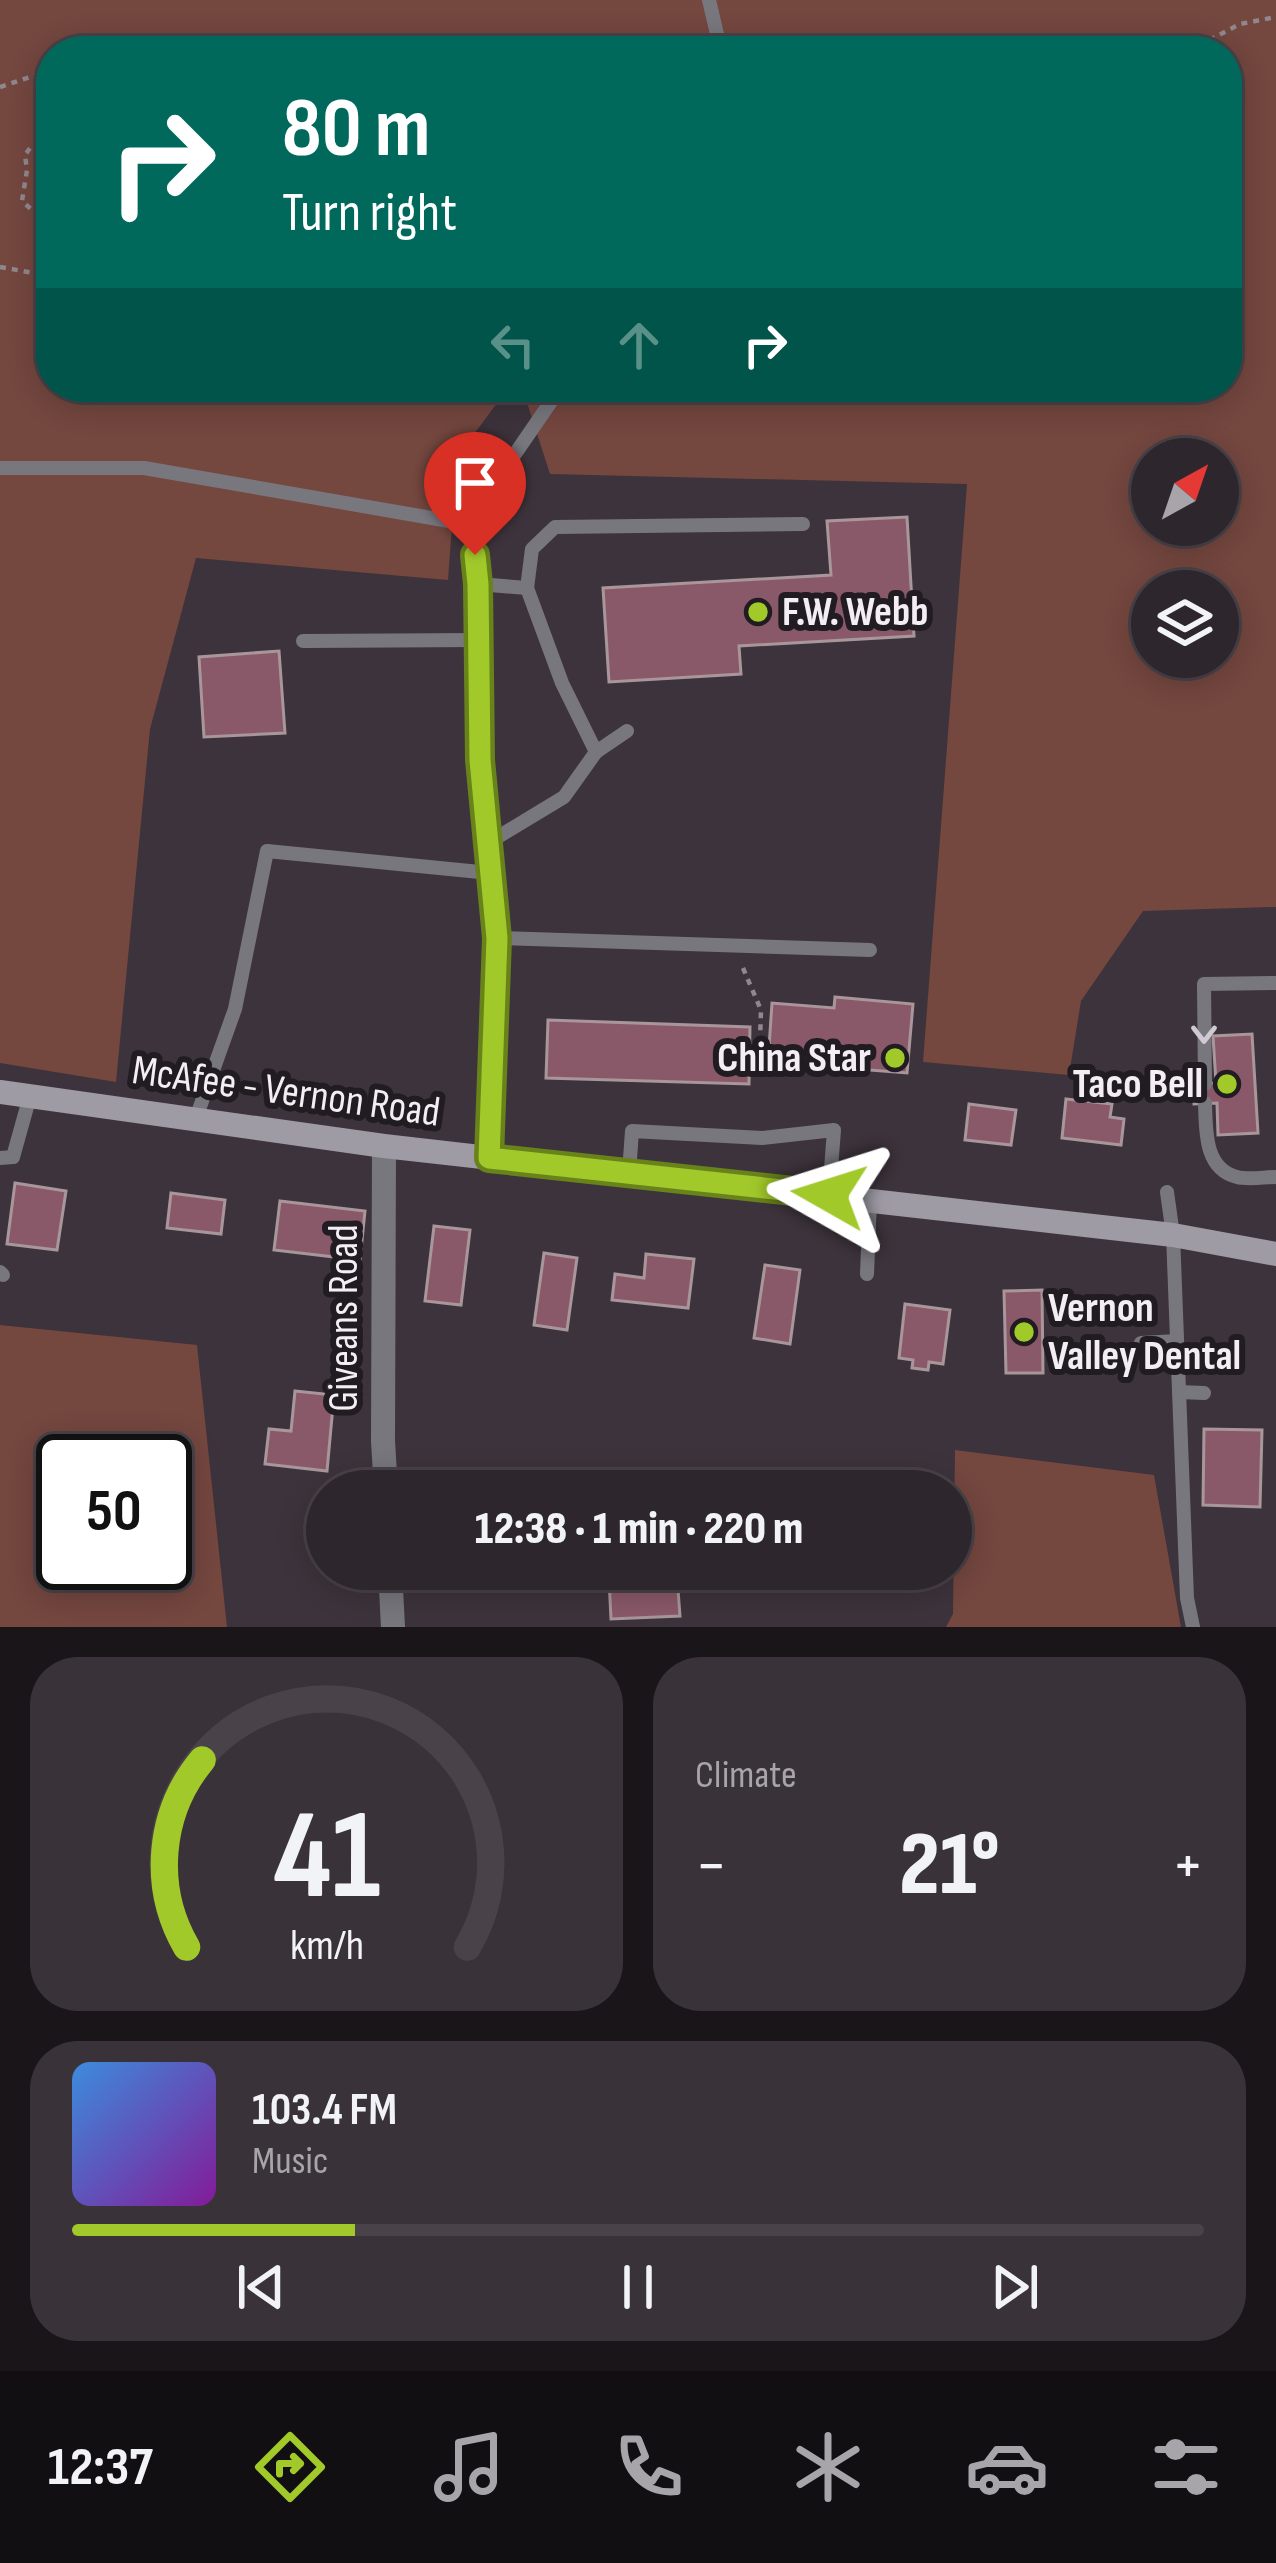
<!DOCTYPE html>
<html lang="en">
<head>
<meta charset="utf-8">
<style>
	:root { --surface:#2e262d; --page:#3a3239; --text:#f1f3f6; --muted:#a7a5aa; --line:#494349; --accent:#a1c92a }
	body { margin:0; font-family:"Sofia Sans Condensed",sans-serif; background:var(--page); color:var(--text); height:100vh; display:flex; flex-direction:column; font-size:45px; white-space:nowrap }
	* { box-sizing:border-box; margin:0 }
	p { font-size:39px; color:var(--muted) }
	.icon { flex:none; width:66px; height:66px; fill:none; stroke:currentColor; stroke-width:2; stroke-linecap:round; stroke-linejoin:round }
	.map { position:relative; height:1627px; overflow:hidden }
	.drawer { display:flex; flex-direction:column; gap:30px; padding:30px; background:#191519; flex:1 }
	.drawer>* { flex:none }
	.top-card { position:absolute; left:36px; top:36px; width:1206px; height:366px; border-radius:48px; box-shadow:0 6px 30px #0003,0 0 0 3px var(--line); background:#00695c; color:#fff; overflow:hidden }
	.needle { width:78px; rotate:40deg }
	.buttons { position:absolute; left:1131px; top:438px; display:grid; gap:24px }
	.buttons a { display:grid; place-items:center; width:108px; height:108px; border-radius:50%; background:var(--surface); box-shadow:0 6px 30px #0003,0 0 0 3px var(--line); font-size:60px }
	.speed { position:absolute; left:36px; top:1434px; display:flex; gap:24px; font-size:60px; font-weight:700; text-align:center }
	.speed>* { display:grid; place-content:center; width:156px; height:156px; border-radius:50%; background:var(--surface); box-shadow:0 6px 30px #0003,0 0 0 3px var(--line); line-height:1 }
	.speed .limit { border:6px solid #111; border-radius:18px; background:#fff; color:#111 }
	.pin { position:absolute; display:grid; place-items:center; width:102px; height:102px; color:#fff; margin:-123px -51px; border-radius:50% 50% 50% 0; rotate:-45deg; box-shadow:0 0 12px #0007 }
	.pin .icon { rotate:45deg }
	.me { position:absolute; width:132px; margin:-66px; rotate:276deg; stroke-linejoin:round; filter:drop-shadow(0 0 9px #0008) }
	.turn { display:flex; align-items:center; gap:42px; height:252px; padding:0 48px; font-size:54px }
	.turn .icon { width:156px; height:156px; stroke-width:2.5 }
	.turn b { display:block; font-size:84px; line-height:102px }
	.lanes { display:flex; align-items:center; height:114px; padding:0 48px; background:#0003; justify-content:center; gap:60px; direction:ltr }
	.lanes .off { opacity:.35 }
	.big { font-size:90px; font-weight:800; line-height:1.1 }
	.drawer .tile { flex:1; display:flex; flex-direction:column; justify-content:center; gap:18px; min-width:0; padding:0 42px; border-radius:48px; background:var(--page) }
	.drawer .dial { align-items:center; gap:0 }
	.dial svg { height:312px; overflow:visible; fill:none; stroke:var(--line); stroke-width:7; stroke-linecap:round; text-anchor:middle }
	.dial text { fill:var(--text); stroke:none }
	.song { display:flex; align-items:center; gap:36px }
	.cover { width:144px; height:144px; border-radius:18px; background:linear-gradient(135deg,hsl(210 70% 55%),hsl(290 70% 35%)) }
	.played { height:12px; border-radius:6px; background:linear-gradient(90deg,var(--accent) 25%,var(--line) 25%) }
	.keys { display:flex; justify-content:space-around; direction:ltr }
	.heat { display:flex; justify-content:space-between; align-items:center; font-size:66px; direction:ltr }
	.drawer .tiles { flex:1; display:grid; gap:30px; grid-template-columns:1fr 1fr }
	.tile:last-child { grid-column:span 2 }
	.trip { position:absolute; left:306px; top:1470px; width:666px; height:120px; border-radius:60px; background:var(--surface); box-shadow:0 6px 30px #0003,0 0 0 3px var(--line); font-weight:800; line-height:120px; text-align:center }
	.menu { display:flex; height:192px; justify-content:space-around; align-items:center; background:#120f12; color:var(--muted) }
	.menu .icon { width:84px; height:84px }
	.menu .active { color:var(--accent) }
	.menu b { font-size:54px; color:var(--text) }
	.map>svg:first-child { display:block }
	.green { fill:#74473f; fill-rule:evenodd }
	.building { fill:#8a5969; stroke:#a8969b; stroke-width:3 }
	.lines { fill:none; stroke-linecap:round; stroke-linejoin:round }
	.path { stroke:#90878f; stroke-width:4.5; stroke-dasharray:6 6; stroke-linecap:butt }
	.service { stroke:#79777e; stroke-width:14 }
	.minor { stroke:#79777e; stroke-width:24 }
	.secondary { stroke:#9e9ba5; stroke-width:24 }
	.oneway { stroke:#cfcad1 }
	.route-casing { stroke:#69831b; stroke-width:30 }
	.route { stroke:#a1c92a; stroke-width:21 }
	.poi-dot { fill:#a1c92a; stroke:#211c21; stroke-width:4.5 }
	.labels { text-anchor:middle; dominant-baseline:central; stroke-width:12; stroke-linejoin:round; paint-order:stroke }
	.poi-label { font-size:42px; font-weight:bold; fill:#f4edf4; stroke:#211c21; text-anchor:start }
	.street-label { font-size:42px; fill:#f4edf4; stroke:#211c21 }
</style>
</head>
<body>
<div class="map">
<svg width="1276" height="1627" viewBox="0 0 1276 1627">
	<rect width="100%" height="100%" fill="#3d333c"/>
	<g class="green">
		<path d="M0 0H1276V907L1143 911 1081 1001 1069 1075 923 1062 967 484 550 474 522 387H1227V51H51V387H509L457 457 448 580 196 558 150 729 116 1082 0 1063ZM1152 459H1218V525H1152ZM1152 591H1218V657H1152Z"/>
		<path d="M0 1325 197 1345 227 1627H0ZM165 1461V1563H63V1461Z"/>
		<path d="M955 1450 1154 1475 1181 1627H946L953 1614Z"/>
	</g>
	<g class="building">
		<path d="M907 517 914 636 739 646 741 674 609 682 603 588 831 575 827 521Z"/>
		<path d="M279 651 285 733 204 737 199 657Z"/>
		<path d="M835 997 913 1004 907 1073 768 1062 772 1003 834 1008Z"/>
		<path d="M548 1020 750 1027 749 1084 546 1078Z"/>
		<path d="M1252 1034 1258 1133 1218 1135 1217 1103 1194 1104 1193 1085 1216 1083 1213 1036Z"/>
		<path d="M1066 1099 1112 1104 1110 1117 1124 1119 1121 1145 1062 1138Z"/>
		<path d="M969 1104 1016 1110 1011 1145 965 1140Z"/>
		<path d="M15 1183 66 1191 57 1250 7 1244Z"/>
		<path d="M171 1193 225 1200 221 1234 167 1228Z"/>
		<path d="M280 1201 365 1211 360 1260 274 1250Z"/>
		<path d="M434 1226 470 1230 461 1305 425 1301Z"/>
		<path d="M544 1253 577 1258 567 1330 534 1325Z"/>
		<path d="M646 1254 694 1259 688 1308 612 1300 615 1274 644 1278Z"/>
		<path d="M765 1265 800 1270 790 1344 754 1338Z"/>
		<path d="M1042 1290 1043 1373H1006L1004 1291Z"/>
		<path d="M905 1304 950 1310 943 1364 929 1362 928 1370 912 1368 913 1360 899 1358Z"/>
		<path d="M295 1391 334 1395 327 1471 265 1464 269 1429 291 1431Z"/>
		<path d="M1204 1429 1262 1430 1260 1507 1203 1505Z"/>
		<path d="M444 1569H500L501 1590 445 1591Z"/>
		<path d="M677 1576 680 1616 611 1619 609 1579Z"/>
	</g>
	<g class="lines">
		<g class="path">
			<path d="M1188 51 1240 24 1276 17"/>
			<path d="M0 87 51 70"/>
			<path d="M51 139 33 144 25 155 27 170 22 201 32 210 39 211 48 205 51 191"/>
			<path d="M0 267 51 276"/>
			<path d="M743 968 761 1010 759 1072"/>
		</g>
		<g class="service">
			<path d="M709 0 721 51"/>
			<path d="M0 468H144L472 525"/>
			<path d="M478 584 527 588 562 683 596 752"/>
			<path d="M527 588 532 549 555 527 803 524"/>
			<path d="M303 641 479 640"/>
			<path d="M488 843 480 760 478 584 472 525 506 467 561 387"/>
			<path d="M497 938 870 950"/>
			<path d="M1205 1084 1204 984 1276 983"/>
			<path d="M1205 1103C1206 1130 1204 1169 1237 1177 1248 1180 1264 1177 1276 1177"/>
			<path d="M196 1118 235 1009 267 851 490 873"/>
			<path d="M0 1158 13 1157 30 1096"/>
			<path d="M489 1158 497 938 488 843 564 797 596 752 627 731"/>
			<path d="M629 1173 632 1131 762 1138 834 1130 829 1195"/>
			<path d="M1167 1192 1173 1235 1187 1598 1193 1627"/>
			<path d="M0 1272 3 1275"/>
			<path d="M867 1274 870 1200"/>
			<path d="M1141 1343 1177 1341"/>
			<path d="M1179 1392 1204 1393"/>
		</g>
		<g class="minor">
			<path d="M384 1146 383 1441 386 1491"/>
			<path d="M390 1569 393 1627"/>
		</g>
		<path class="secondary" d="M0 1092 384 1146 1173 1235 1276 1254"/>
	</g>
	<defs><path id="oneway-chevron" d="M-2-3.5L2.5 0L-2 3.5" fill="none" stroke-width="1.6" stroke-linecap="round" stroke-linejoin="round" transform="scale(3)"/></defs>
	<use class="oneway" href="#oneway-chevron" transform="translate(1204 1034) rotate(90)"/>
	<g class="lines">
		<defs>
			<path id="route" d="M475 555 478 584 480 760 497 938 489 1158 829 1195"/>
		</defs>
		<use href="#route" class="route-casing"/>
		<use href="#route" class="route"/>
	</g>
	<g class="poi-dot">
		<circle cx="758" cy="612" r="12"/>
		<circle cx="895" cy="1058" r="12"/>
		<circle cx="1227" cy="1084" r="12"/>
		<circle cx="1024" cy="1332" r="12"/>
	</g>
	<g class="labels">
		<g class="poi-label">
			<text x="782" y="612">F.W. Webb</text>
			<text x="871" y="1058" text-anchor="end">China Star</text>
			<text x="1203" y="1084" text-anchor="end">Taco Bell</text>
			<text x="1048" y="1308">Vernon<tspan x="1048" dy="48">Valley Dental</tspan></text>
		</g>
		<g class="street-label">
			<text transform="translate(286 1092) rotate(8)">McAfee - Vernon Road</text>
			<text transform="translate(344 1318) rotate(-90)">Giveans Road</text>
		</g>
	</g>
</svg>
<div class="buttons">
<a><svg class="needle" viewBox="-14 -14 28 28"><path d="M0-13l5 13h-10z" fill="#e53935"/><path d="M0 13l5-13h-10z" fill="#a7a5aa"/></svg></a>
<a><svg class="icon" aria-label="layers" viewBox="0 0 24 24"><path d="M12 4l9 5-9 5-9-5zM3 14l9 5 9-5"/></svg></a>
</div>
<div class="speed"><div class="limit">50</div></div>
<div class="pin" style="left:475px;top:555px;background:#d93025"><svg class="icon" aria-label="arrive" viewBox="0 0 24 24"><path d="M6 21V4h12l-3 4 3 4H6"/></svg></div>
<svg class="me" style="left:829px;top:1195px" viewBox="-20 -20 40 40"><path d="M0-17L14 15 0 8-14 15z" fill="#a1c92a" stroke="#fff" stroke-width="4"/></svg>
<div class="trip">12:38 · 1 min · 220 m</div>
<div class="top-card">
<div class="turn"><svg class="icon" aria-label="right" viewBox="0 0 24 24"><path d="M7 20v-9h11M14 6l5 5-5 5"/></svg><div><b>80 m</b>Turn right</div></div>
<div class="lanes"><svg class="icon off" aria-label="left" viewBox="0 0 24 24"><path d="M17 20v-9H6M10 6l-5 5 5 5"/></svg><svg class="icon off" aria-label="ahead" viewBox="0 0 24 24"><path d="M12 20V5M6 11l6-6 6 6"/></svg><svg class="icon" aria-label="right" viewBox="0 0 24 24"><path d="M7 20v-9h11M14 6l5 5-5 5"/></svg></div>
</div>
</div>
<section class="drawer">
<div class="tiles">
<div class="tile dial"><svg viewBox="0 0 100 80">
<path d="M14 69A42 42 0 1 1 86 69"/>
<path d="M14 69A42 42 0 0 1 18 21" stroke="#a1c92a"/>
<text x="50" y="56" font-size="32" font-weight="700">41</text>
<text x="50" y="72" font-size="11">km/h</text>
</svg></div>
<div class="tile"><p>Climate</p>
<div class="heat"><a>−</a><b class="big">21°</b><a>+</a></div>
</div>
<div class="tile">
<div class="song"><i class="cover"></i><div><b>103.4 FM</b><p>Music</p></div></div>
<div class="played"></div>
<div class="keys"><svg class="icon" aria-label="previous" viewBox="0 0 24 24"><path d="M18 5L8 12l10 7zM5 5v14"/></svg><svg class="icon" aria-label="pause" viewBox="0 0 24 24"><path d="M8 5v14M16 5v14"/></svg><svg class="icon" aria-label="next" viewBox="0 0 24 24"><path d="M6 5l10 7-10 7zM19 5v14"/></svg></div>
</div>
</div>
</section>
<nav class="menu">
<b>12:37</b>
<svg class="icon active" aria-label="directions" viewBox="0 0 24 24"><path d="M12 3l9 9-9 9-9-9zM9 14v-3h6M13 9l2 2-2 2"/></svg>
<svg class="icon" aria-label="music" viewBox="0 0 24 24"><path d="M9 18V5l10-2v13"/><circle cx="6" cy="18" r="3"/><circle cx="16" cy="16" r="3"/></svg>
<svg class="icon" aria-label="phone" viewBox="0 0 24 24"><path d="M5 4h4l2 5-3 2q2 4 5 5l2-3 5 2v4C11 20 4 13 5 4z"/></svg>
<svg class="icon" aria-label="climate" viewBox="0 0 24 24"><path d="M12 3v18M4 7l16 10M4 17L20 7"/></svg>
<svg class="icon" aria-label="car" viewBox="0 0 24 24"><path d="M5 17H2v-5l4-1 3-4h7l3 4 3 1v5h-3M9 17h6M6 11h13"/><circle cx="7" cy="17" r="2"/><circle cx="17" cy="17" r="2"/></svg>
<svg class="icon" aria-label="filters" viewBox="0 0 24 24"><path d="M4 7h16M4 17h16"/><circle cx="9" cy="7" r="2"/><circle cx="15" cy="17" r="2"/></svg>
</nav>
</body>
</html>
